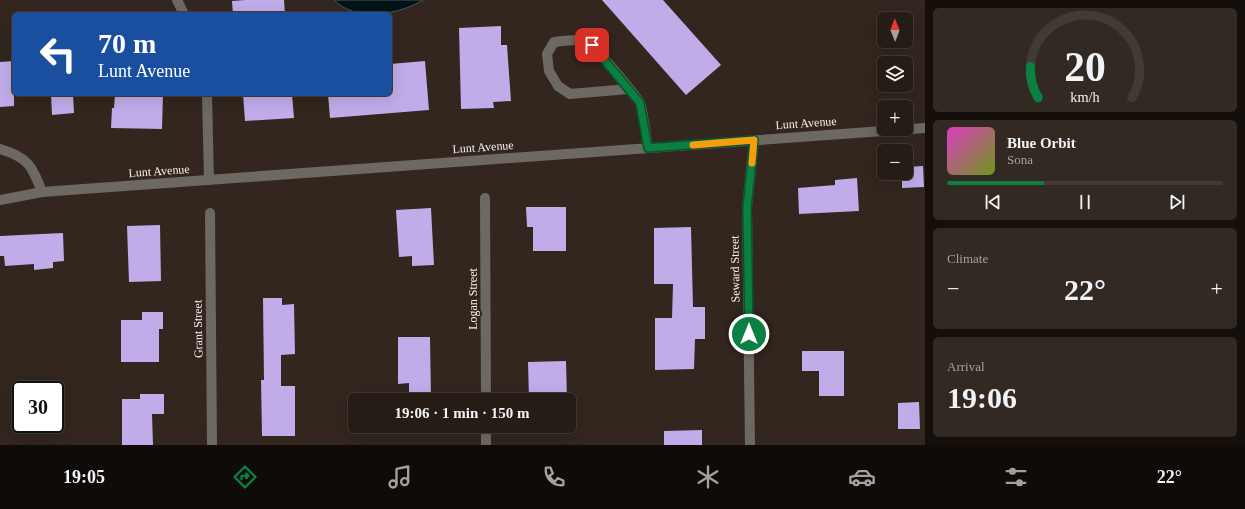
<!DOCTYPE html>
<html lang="en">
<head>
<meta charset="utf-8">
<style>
	:root { --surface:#261c16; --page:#322923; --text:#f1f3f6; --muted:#a4a1a1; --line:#423a35; --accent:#0b8043 }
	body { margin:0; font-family:Georgia,serif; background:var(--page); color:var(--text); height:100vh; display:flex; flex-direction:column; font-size:15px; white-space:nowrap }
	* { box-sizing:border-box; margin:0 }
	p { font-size:13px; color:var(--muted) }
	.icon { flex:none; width:22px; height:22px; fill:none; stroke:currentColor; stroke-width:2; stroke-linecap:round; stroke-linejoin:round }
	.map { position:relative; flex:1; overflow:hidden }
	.details { display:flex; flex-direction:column; gap:8px; padding:8px; background:#150f0c; width:320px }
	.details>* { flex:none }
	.hud { position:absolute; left:12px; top:12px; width:380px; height:84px; border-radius:6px; box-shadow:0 4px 16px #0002,0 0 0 1px var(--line); background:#1a4fa0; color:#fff; overflow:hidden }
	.needle { width:26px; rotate:359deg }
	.fabs { position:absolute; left:877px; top:12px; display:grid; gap:8px }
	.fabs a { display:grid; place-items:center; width:36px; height:36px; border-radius:6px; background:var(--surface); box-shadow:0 4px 16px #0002,0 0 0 1px var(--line); font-size:20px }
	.speed { position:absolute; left:12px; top:381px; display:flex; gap:8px; font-size:20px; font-weight:700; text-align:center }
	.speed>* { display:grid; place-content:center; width:52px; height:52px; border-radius:50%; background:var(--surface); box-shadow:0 4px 16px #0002,0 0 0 1px var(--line); line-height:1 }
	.speed .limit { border:2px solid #111; border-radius:6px; background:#fff; color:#111 }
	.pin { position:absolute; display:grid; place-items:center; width:34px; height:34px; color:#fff; margin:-17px; border-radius:8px; box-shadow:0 2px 6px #0006 }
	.me { position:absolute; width:44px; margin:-22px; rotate:0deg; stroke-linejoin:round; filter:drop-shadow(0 0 3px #0008) }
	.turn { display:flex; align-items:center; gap:14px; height:84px; padding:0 20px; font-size:18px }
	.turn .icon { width:52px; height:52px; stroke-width:2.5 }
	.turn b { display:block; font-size:28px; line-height:34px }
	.big { font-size:30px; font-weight:600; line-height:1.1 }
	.details .widget { flex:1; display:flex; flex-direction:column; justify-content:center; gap:6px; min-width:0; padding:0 14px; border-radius:6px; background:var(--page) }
	.details .dial { align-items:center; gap:0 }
	.dial svg { height:104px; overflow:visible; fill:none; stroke:var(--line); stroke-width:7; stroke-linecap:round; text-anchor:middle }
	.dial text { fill:var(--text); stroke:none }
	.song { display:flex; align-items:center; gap:12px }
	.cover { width:48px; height:48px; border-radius:6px; background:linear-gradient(135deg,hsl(310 70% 55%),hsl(80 70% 35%)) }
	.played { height:4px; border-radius:2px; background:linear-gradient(90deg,var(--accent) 35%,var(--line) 35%) }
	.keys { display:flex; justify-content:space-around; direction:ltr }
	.heat { display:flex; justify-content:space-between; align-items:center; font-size:22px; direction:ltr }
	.trip { position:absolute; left:348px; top:393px; width:228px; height:40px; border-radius:6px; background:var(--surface); box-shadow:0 4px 16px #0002,0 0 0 1px var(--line); font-weight:600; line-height:40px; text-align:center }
	.tab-bar { display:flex; height:64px; justify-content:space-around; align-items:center; background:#0f0b09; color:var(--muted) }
	.tab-bar .icon { width:28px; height:28px }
	.tab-bar .on { color:var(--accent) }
	.tab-bar b { font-size:18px; color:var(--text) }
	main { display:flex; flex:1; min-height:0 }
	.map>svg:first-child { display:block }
	.water { fill:#001418; stroke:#4a5657 }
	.building { fill:#bface8 }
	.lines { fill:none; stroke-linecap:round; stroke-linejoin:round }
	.street { stroke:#6e6863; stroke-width:10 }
	.route-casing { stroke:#07532c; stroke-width:10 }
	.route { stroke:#0b8043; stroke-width:7 }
	.slow { stroke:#f59e0b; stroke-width:7 }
	.labels { text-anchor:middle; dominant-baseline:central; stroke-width:4; stroke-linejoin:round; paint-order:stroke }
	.street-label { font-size:12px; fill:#f7efea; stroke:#32261e }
</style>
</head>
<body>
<main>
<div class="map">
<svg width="925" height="445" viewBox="0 0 925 445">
	<rect width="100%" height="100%" fill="#32261e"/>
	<path class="water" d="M334 0H423C399 15 355 22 334 0Z"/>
	<g class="building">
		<path d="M245 0H284L285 14H233L232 1Z"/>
		<path d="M602 0H663L721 65 686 95Z"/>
		<path d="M501 26V45H507L511 101 493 102 494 108 461 109 459 28Z"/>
		<path d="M14 61V106L0 107V62Z"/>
		<path d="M425 61 429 110 330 118 328 94H390V64Z"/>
		<path d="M51 94H73L74 113 52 115Z"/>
		<path d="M115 94H163L162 129 111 128 112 108H114Z"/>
		<path d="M243 94H292L294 118 245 121Z"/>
		<path d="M923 166 924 187 902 188V173H906V167Z"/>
		<path d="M857 178 859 211 799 214 798 188 835 185V180Z"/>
		<path d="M526 207H566V251H533V227H527Z"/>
		<path d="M431 208 434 265 412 266V256L399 257 396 210Z"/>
		<path d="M160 225 161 281 129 282 127 226Z"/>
		<path d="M691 227 693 307H705V339H695L694 369 655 370V318H672L673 284H654V228Z"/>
		<path d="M63 233 64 261 53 262V268L34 270V264L5 266 4 256H0V236Z"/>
		<path d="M263 298H282V305L294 304 295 354 281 355V386H295V436H262L261 380H264Z"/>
		<path d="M142 312H163V329H159V362H121V320H142Z"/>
		<path d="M398 337H430L431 400H409V383L398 384Z"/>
		<path d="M802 351H844V396H819V371H802Z"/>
		<path d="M566 361 567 400H529L528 362Z"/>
		<path d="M140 394H164V414H152L153 445H122V399H140Z"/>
		<path d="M919 402 920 429H898V403Z"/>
		<path d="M702 430V445H664V431Z"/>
	</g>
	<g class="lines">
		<g class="street">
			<path d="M177 0 184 14"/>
			<path d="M628 89 570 94 558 86 549 71 547 54 554 42C566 41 581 37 592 46 598 50 637 97 640 103 643 111 646 137 648 148"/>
			<path d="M207 94 209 180"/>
			<path d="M0 149C28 157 32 166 42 192"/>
			<path d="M485 198 486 400"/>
			<path d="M0 200 42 192 925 128"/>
			<path d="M210 213 212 445"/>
			<path d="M486 445V426"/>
			<path d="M750 445 747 208 754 140"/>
		</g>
	</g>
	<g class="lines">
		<defs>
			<path id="route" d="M592 45 640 103 648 148 754 140 747 208 749 334"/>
		</defs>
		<use href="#route" class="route-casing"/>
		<use href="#route" class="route"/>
		<path class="slow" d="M693 145 754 140 752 163"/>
	</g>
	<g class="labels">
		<g class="street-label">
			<text transform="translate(806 123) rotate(-4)">Lunt Avenue</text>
			<text transform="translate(483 147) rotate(-4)">Lunt Avenue</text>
			<text transform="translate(159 171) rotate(-4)">Lunt Avenue</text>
			<text transform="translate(735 269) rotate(-91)">Seward Street</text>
			<text transform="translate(473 299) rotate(-90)">Logan Street</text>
			<text transform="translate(198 329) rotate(-91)">Grant Street</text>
		</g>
	</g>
</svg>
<div class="fabs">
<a><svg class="needle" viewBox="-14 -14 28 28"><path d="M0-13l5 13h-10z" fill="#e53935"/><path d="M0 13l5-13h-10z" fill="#a4a1a1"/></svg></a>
<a><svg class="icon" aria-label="layers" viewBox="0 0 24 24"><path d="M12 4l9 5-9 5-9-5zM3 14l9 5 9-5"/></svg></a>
<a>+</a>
<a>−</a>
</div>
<div class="speed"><div class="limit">30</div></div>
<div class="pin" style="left:592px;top:45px;background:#d93025"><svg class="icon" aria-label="arrive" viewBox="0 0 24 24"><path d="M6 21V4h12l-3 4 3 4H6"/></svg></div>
<svg class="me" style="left:749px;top:334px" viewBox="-20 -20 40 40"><circle r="17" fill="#0b8043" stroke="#fff" stroke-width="3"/><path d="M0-11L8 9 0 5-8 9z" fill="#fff"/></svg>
<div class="trip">19:06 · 1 min · 150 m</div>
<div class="hud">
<div class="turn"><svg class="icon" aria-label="left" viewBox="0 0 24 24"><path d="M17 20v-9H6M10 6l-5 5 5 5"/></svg><div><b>70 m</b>Lunt Avenue</div></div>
</div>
</div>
<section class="details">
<div class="widget dial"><svg viewBox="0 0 100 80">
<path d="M14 69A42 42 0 1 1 86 69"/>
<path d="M14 69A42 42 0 0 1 8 45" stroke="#0b8043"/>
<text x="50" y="56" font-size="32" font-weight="700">20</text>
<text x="50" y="72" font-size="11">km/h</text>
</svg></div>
<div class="widget">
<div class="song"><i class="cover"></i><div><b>Blue Orbit</b><p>Sona</p></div></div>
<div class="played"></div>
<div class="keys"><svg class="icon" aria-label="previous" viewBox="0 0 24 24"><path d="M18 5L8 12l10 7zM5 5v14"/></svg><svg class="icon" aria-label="pause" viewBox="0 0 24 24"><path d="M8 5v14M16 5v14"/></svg><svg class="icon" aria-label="next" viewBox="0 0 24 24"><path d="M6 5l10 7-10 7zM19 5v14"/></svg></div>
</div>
<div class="widget"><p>Climate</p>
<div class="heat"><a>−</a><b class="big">22°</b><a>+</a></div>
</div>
<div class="widget"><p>Arrival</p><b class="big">19:06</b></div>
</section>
</main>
<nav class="tab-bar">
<b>19:05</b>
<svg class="icon on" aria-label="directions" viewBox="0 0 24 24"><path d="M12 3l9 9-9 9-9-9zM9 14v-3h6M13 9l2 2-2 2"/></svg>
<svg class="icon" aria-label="music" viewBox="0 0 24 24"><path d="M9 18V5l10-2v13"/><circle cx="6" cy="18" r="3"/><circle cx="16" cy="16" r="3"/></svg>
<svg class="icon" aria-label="phone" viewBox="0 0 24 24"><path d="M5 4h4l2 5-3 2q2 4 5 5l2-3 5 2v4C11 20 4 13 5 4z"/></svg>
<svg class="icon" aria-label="climate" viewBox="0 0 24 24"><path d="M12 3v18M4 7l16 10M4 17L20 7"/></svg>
<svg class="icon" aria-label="car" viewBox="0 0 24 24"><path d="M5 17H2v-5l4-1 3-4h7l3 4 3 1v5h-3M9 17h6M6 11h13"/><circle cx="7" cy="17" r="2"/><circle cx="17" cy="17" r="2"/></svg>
<svg class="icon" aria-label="filters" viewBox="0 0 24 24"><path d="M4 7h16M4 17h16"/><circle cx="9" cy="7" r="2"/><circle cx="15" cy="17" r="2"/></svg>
<b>22°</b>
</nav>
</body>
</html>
